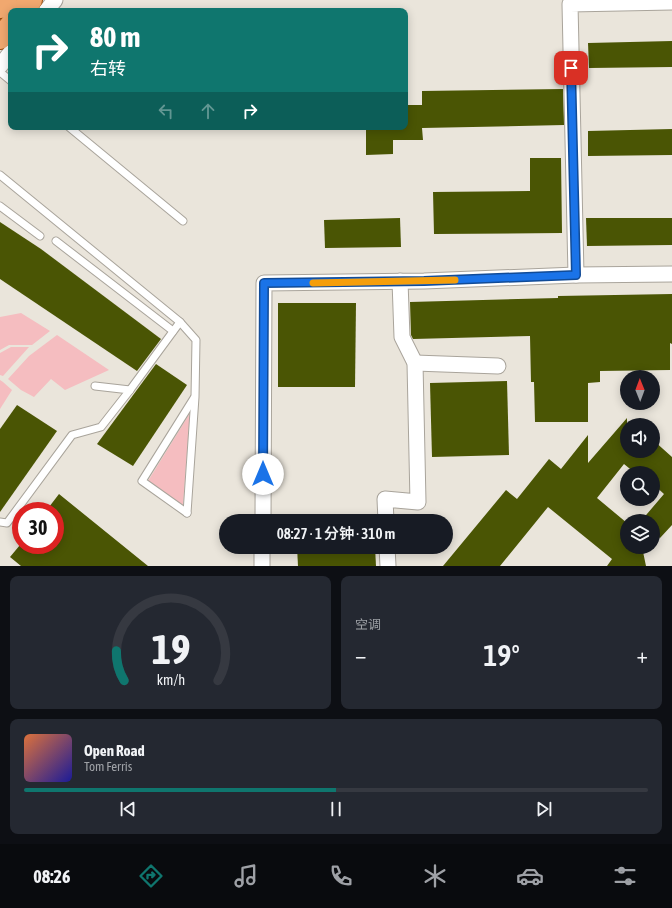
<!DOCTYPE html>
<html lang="zh">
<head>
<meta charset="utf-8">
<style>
	:root { --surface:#171b24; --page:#242831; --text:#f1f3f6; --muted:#9ea1a6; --line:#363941; --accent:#0f766e }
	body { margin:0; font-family:"Asap Condensed","Noto Sans SC",sans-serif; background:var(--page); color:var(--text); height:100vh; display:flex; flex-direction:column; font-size:15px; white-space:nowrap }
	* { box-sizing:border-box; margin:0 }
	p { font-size:13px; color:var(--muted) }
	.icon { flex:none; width:22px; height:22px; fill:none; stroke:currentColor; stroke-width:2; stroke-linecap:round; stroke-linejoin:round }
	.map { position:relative; height:566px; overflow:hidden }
	.side { display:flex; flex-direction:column; gap:10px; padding:10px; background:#0d0f14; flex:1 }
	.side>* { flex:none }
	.top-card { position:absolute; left:8px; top:8px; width:400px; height:122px; border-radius:8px; box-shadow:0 2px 10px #0003; background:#0f766e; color:#fff; overflow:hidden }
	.needle { width:26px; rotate:359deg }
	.controls { position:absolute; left:620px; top:370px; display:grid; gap:8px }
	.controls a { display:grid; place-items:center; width:40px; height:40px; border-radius:50%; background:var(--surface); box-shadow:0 2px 10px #0003; font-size:20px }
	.speed { position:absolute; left:12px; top:502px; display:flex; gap:8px; font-size:20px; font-weight:700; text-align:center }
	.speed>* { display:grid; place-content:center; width:52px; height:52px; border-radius:50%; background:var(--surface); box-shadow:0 2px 10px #0003; line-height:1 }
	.speed .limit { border:6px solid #d22; background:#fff; color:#111 }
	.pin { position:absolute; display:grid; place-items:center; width:34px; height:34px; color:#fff; margin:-17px; border-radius:8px; box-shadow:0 2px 6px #0006 }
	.me { position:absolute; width:44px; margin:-22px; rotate:0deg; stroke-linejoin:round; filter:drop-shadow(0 0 3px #0008) }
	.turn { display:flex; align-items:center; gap:14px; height:84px; padding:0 16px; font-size:18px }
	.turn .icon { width:52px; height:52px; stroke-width:2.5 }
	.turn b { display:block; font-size:28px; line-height:34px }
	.lanes { display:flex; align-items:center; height:38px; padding:0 16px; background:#0003; justify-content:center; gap:20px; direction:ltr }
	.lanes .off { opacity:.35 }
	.big { font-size:30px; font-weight:600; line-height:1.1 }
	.side .widget { flex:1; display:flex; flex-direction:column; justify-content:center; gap:6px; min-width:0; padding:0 14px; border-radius:8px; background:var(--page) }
	.side .dial { align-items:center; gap:0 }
	.dial svg { height:104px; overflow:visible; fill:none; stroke:var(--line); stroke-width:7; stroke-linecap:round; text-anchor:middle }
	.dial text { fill:var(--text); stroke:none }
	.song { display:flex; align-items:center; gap:12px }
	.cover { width:48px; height:48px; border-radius:6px; background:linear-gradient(135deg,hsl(20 70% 55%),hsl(240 70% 35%)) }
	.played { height:4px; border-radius:2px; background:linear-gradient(90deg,var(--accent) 50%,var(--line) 50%) }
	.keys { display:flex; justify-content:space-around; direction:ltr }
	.heat { display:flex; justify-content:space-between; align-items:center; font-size:22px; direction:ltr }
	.side .tiles { flex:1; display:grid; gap:10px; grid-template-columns:1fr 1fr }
	.widget:last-child { grid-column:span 2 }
	.trip { position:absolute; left:219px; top:514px; width:234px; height:40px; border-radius:20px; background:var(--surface); box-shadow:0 2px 10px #0003; font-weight:600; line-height:40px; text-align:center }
	.menu { display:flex; height:64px; justify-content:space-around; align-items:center; background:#090b0e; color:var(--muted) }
	.menu .icon { width:28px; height:28px }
	.menu .on { color:var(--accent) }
	.menu b { font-size:18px; color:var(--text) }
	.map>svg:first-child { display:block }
	.green { fill:#f5bdc0 }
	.building { fill:#4a5504 }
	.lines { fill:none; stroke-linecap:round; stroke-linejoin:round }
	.service-casing { stroke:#a9a49b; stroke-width:9 }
	.minor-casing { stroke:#a9a49b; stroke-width:17 }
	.primary-casing { stroke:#9c4c0d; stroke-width:24 }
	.service { stroke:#fff; stroke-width:7 }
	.minor { stroke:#fff; stroke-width:15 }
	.primary { stroke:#f1a86f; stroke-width:22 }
	.route-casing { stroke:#114b97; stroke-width:10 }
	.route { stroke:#1a73e8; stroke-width:7 }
	.slow { stroke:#f59e0b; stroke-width:7 }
</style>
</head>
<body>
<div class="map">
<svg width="672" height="566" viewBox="0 0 672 566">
	<rect width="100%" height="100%" fill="#eae5db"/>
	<g class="green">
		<path d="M21 313 50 331 32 345H9L0 350V317Z"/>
		<path d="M57 335 109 370 65 390 51 379 34 397 21 390 8 379 29 356Z"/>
		<path d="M11 347H29L3 376 0 375V353Z"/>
		<path d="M0 380 3 382 12 390 0 409Z"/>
		<path d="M190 413 183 505 148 481Z"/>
	</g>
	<g class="building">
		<path d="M672 41V67L589 68 588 43Z"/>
		<path d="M563 89 564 125 422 128 423 140H393V154L366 155V127H405V105H422V91Z"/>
		<path d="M672 129V155L588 156V131Z"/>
		<path d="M530 158H561L562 233 434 234 433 192 530 191Z"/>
		<path d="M400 218 401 247 325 248 324 220Z"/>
		<path d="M586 218H672V245L587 246Z"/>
		<path d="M0 222 41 249 161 339 137 371 0 279Z"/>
		<path d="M672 294V344L670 343V370L600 371V382L588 383V422H535L534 382H531L530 336 413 339 411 335 410 302 558 298V296Z"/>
		<path d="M278 303H356L355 387H278Z"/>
		<path d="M156 364 187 385 133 466 97 444Z"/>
		<path d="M507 381 509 455 432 457 430 383Z"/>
		<path d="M17 405 57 431 0 512V429Z"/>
		<path d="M627 418V451H653V440L672 457V525L660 538 653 532V521H641L664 494 653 484V473H635L624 464 597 498 627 523V547H642L646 566H607L612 559 548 507 500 566H443L506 490 517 499 549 459 561 469 588 435V463Z"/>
		<path d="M59 494 148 566H21L10 557 20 545H55V511H46Z"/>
		<path d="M297 547H375L376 566H298Z"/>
	</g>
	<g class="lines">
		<defs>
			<g id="service">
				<path d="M0 72 11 81"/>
				<path d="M69 127 183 221"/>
				<path d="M0 175 180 322 196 340 195 397 187 513"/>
				<path d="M0 206 40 236"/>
				<path d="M56 241 173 331"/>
				<path d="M95 386 130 390"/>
				<path d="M187 513 142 481 194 398"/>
				<path d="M0 522 7 523 72 435 101 427 130 390 180 322"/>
			</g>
			<g id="minor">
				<path d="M46 11 55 0"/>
				<path d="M0 66 11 52"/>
				<path d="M576 275 570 4 672 2"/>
				<path d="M415 363 498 366"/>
				<path d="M263 521 264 283 424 281 576 275 672 274"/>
				<path d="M386 521 385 499 418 502 415 363 402 337 400 281"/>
				<path d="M387 547 388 566"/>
				<path d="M262 566V547"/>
			</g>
			<g id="primary">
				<path d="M0 7 6 0"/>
				<path d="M22 11 31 0"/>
				<path d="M0 38 11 25"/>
			</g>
		</defs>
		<use href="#service" class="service-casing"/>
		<use href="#minor" class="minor-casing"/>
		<use href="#primary" class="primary-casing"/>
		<use href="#service" class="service"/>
		<use href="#minor" class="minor"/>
		<use href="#primary" class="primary"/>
	</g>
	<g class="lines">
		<defs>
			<path id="route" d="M263 474 264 283 424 281 576 275 571 68"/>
		</defs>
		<use href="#route" class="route-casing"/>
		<use href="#route" class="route"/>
		<path class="slow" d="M313 283 455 280"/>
	</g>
</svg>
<div class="controls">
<a><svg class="needle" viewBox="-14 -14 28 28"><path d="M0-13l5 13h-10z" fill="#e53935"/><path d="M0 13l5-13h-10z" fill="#9ea1a6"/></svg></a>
<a><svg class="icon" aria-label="sound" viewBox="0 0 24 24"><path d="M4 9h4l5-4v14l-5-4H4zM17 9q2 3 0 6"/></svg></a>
<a><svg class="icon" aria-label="search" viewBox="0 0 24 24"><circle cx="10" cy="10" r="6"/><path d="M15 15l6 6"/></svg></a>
<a><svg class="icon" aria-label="layers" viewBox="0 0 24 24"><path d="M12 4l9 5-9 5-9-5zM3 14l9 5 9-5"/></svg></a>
</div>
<div class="speed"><div class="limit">30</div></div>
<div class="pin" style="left:571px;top:68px;background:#d93025"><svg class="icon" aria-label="arrive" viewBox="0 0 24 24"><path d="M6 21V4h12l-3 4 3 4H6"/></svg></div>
<svg class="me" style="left:263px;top:474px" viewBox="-20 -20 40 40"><circle r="19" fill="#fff"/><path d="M0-13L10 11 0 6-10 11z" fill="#1a73e8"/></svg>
<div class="trip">08:27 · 1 分钟 · 310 m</div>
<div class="top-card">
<div class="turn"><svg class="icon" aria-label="right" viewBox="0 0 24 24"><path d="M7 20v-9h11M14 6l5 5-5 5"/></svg><div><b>80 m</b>右转</div></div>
<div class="lanes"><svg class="icon off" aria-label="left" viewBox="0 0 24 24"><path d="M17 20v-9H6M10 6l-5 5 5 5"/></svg><svg class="icon off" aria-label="ahead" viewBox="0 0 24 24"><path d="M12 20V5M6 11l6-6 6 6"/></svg><svg class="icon" aria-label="right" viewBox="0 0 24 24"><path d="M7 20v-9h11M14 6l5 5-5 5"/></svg></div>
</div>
</div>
<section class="side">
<div class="tiles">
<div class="widget dial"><svg viewBox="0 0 100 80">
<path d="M14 69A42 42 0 1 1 86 69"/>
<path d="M14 69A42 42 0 0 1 8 46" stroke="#0f766e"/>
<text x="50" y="56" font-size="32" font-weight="700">19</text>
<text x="50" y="72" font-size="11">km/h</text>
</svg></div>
<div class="widget"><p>空调</p>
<div class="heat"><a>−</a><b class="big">19°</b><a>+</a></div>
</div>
<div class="widget">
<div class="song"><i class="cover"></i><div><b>Open Road</b><p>Tom Ferris</p></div></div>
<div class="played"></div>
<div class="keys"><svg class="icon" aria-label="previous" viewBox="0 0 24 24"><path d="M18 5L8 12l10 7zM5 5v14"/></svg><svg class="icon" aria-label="pause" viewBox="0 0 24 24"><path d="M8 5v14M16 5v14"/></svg><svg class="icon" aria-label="next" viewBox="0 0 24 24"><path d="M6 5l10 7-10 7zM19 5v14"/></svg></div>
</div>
</div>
</section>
<nav class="menu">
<b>08:26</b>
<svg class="icon on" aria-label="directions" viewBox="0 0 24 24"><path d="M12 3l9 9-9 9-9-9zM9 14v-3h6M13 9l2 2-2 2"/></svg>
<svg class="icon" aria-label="music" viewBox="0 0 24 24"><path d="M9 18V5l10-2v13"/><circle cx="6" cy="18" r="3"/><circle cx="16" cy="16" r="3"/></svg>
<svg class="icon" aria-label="phone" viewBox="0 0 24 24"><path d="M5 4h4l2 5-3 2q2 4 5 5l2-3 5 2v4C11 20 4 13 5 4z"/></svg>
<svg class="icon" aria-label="climate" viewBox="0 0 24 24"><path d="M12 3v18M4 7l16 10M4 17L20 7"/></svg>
<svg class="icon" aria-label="car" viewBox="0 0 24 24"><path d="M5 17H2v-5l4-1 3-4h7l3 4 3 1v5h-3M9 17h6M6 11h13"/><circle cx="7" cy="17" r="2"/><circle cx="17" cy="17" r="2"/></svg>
<svg class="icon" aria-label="filters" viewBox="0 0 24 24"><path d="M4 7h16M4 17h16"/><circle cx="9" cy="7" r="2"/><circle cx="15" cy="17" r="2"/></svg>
</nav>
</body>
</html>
